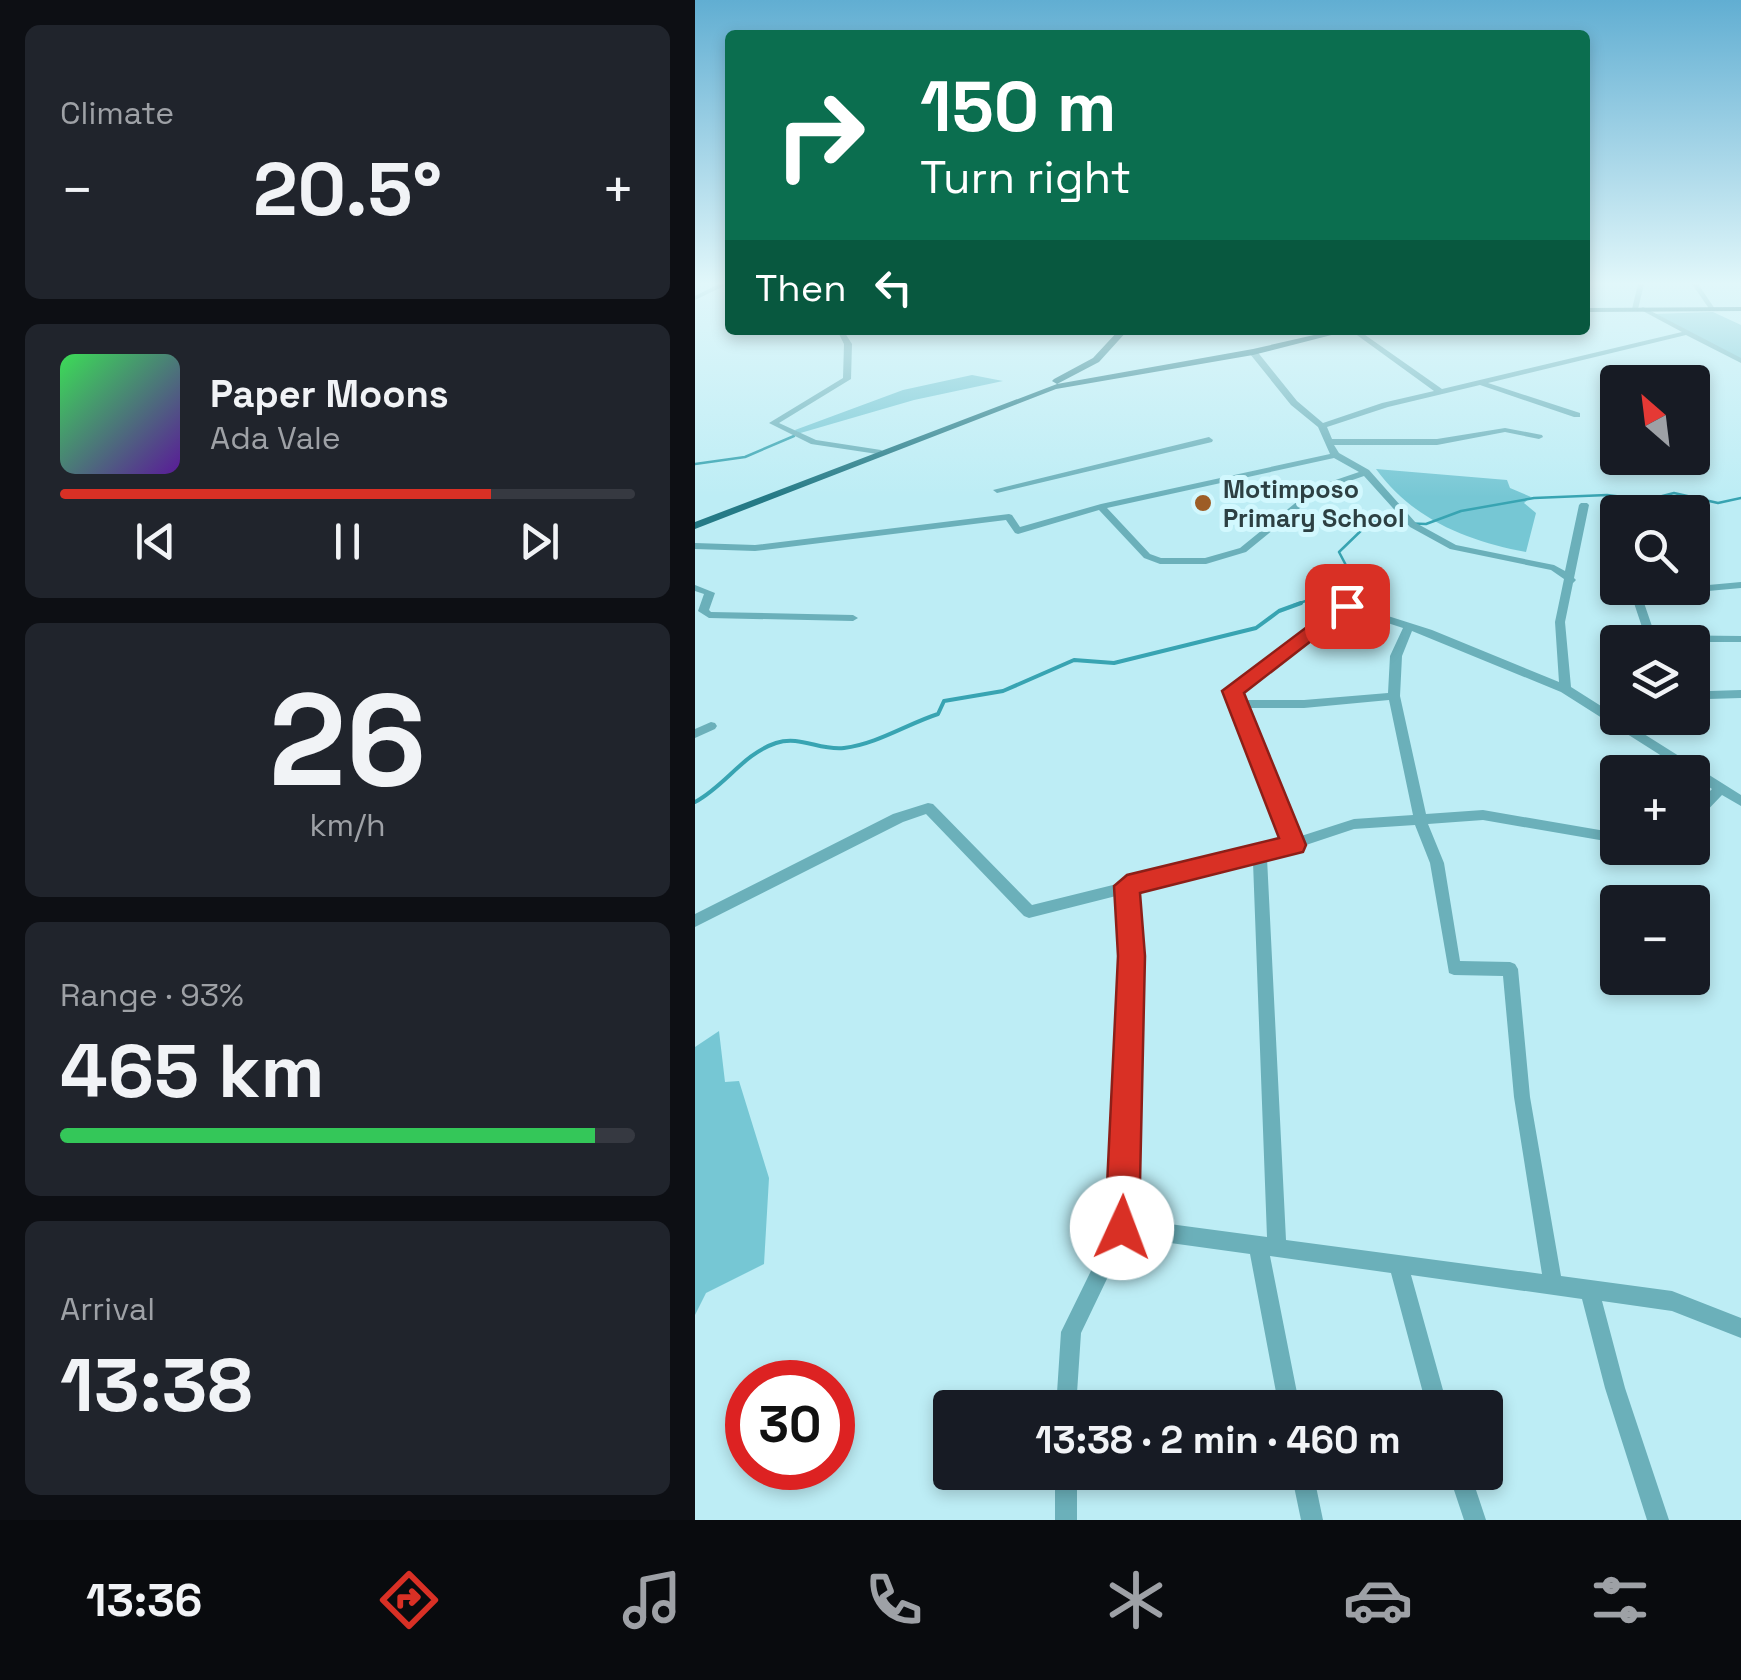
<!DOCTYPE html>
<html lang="en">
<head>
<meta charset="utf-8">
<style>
	:root { --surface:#171b24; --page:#20242c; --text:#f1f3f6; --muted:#9ea1a6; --line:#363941; --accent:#d93025 }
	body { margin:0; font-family:"Space Grotesk",sans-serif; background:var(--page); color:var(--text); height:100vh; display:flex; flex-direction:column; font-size:38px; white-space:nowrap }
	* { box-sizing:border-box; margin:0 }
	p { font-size:32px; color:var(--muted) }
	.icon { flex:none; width:55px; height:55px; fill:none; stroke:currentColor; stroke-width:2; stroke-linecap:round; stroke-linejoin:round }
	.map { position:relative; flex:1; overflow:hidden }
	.side { display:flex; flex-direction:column; gap:25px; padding:25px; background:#0d0f14; width:695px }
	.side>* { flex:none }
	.guide { position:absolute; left:30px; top:30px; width:865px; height:305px; border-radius:10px; box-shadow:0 5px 15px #0003; background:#0b6e4f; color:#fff; overflow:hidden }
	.needle { width:65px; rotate:332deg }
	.controls { position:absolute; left:905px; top:365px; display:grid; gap:20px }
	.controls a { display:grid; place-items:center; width:110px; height:110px; border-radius:10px; background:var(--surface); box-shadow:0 5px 15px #0003; font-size:50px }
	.speed { position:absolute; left:30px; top:1360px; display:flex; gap:20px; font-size:50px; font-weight:700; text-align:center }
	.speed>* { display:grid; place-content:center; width:130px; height:130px; border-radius:50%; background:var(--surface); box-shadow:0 5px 15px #0003; line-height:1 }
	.speed .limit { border:15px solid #d22; background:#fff; color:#111 }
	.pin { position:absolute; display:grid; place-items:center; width:85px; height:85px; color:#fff; margin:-42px; border-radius:20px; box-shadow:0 5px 15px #0006 }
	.me { position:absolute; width:110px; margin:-55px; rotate:2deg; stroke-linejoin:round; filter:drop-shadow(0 0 8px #0008) }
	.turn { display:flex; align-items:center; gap:35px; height:210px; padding:0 30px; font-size:45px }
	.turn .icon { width:130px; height:130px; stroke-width:2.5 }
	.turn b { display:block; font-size:70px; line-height:85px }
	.then { display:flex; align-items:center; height:95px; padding:0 30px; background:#0003; gap:20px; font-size:38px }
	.big { font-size:75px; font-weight:800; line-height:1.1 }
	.side .widget { flex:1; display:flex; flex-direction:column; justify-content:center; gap:15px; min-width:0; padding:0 35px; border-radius:15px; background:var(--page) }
	.side .dial { align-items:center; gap:0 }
	.dial b { font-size:130px; line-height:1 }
	.song { display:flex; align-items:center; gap:30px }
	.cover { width:120px; height:120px; border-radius:15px; background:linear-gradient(135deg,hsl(130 70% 55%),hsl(270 70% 35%)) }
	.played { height:10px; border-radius:5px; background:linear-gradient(90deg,var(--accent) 75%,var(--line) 75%) }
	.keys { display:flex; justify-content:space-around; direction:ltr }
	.heat { display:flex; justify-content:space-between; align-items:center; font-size:55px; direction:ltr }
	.charge { height:15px; border-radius:8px; background:linear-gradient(90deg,#34c759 93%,var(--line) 0) }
	.trip { position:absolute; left:238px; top:1390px; width:570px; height:100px; border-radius:10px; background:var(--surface); box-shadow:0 5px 15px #0003; font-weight:800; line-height:100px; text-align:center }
	.dock { display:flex; height:160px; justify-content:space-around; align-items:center; background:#090b0e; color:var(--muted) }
	.dock .icon { width:70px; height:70px }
	.dock .selected { color:var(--accent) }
	.dock b { font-size:45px; color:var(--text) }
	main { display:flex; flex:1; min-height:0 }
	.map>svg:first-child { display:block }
	.green { fill:#76c7d4 }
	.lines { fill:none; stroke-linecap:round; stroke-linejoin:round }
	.stream-far1 { stroke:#38a4b2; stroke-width:2.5 }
	.stream { stroke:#38a4b2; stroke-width:4 }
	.minor { fill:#6bb0ba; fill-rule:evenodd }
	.major { fill:#257a86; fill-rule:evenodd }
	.route { fill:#d93025; stroke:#8d1f18; stroke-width:2.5 }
	.poi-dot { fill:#9d5d26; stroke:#d2f8fe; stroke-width:4 }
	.labels { text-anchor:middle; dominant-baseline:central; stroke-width:10; stroke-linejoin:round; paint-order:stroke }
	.far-poi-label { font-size:25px; font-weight:bold; fill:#2d4043; stroke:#d2f8fe; text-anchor:start }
</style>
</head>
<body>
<main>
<section class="side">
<div class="widget"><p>Climate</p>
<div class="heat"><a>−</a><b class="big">20.5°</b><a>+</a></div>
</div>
<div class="widget">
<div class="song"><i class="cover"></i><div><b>Paper Moons</b><p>Ada Vale</p></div></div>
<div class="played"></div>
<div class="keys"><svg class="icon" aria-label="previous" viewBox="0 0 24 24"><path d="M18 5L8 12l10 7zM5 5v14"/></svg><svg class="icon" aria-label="pause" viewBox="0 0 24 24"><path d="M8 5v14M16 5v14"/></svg><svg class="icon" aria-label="next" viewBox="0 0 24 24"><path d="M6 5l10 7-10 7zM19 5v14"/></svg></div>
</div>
<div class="widget dial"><b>26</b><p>km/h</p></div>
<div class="widget"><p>Range · 93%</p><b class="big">465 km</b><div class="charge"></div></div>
<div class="widget"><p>Arrival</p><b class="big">13:38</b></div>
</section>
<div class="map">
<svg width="1046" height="1520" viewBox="0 0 1046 1520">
	<rect width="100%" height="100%" fill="#bdedf5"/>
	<g class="green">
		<path d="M1018 312 1046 325V359L958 314Z"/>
		<path d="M277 375 308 381 219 400 102 434 100 430 208 390Z"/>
		<path d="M681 469 812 480 815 488 836 497 829 503 841 513 831 552C772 541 717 519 681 469Z"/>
		<path d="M24 1031 30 1082 44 1081 74 1178 69 1264 11 1293 0 1315V1047Z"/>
	</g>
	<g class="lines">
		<g class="stream-far1">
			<path d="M0 464 50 457 99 436"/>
			<path d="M599 605C622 597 641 592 654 571L644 552 675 522 731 524 766 511 839 498 912 495 952 500 979 493 1023 503 1046 498"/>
		</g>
		<path class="stream" d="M0 802C30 786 48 754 81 743 105 735 125 751 149 748 182 744 212 724 243 714L249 701 308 691 379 660 419 663 561 628 584 611 606 603"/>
		<g class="minor">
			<path d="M24 284H33L0 300V296Z"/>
			<path d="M943 284H949L943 309 940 311 937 309Z"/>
			<path d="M997 284H1003L1020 309 1019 310H1015Z"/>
			<path d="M948 307 1046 358V363L991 335 793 383 885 413V417H879L785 385 693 407 632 427 637 439H742L810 428 847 435 848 437 844 439 810 432 742 445H639L644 453 674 470 721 523 761 545 859 565 870 571 884 505 886 503H892L894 505 879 578 881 580 878 583 870 622 876 687 906 706 918 695 922 694V704L914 712 1046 795V806L1027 795 1003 820 998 821V808L1017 789 998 776V772H992L866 692 717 631 707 656 705 696 731 814 788 810 922 833V843L788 820 733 824 749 863 765 961 815 962 820 964 823 969 835 1097 866 1276 977 1291 1046 1318V1338L977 1311 907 1301 930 1388 974 1520H952L910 1388 887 1299 716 1275 753 1408H732L696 1273 575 1256 605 1408H584L555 1254 432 1237 386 1333 381 1408H361L366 1332 418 1226 428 956 425 895 334 918 329 916 231 814 208 822 0 927V914L198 814 233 803 238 804 337 905 426 883 432 880 435 881 565 849 591 841 532 691 534 688 652 603 737 630 864 682 860 622 869 579 856 570 755 549 715 527 669 476 626 491 551 552 511 564H465L449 558 404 510 323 534 320 533 311 520 60 551 0 549V543L60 545 314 514 317 515 325 527 406 504 635 454 623 427 596 405 555 354V350H561L602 401 628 423 687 403 739 391 655 330H663L747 389 987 332 946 310V308ZM639 458 664 472 620 487 545 548 510 558H466L455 554 412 508ZM653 610 708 628 695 656 693 693 609 700H547L544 692ZM694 700 718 815 659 819 603 837 551 708H609ZM720 825 735 863 754 973 759 975 808 976 819 1097 847 1274 591 1240 572 858 659 829ZM558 862 572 1237 437 1219 444 956 439 892Z"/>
			<path d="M142 330H148L157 344 156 379 84 423 121 440 186 450 190 453 189 455 116 444 74 423 148 378 149 344Z"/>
			<path d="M514 437 518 440 517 442 302 493 298 490Z"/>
			<path d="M1046 582V588L947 597 960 635 1046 636V642H952L936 594 937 592Z"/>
			<path d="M0 585 20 593 14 610 16 612 158 615 163 618 158 621 14 618 3 611 9 594 0 591Z"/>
			<path d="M998 682 1015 691 1046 690V698L1013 699 998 691Z"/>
			<path d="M16 722 20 723 22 726 20 729 0 738V729Z"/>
			<rect x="360" y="1472" width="22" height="48"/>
			<path d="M596 1472H618L628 1520H606Z"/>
			<path d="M753 1472H775L791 1520H769Z"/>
		</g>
		<g class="major">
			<path d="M1046 307V311L890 312V308Z"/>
			<path d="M424 330H433L404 362 362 384 558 349 641 330H656L558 355 361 389 0 529V522L362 384 357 381 359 379 398 358Z"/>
		</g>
	</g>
	<linearGradient id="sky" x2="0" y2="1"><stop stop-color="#61aed2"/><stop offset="0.57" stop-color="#e1f7fa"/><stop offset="1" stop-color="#e1f7fa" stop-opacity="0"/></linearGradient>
	<rect width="1046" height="497" fill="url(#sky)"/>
	<path class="route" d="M645 602 661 606 549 693 611 845 608 852 445 893 450 956 444 1228 439 1239 427 1244 415 1239 410 1228 423 956 419 886 432 875 584 838 527 691Z"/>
	<circle class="poi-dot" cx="508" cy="503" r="10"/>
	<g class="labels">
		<g class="far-poi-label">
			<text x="528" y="489">Motimposo<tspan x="528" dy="29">Primary School</tspan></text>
		</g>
	</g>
</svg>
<div class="controls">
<a><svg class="needle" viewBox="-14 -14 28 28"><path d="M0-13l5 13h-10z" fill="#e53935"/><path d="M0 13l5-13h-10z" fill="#9ea1a6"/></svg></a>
<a><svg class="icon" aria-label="search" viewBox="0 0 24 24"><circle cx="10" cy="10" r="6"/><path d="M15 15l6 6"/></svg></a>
<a><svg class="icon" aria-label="layers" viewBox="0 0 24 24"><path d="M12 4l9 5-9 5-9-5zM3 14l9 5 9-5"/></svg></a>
<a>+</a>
<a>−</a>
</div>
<div class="speed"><div class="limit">30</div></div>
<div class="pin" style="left:652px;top:606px;background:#d93025"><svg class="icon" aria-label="arrive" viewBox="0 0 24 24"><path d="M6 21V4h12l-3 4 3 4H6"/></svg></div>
<svg class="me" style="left:427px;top:1228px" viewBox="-20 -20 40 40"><circle r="19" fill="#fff"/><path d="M0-13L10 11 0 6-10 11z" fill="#d93025"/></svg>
<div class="trip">13:38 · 2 min · 460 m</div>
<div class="guide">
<div class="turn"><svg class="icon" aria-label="right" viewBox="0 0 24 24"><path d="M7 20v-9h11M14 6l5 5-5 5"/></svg><div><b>150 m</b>Turn right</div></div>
<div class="then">Then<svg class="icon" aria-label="left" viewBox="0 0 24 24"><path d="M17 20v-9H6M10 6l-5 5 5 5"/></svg></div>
</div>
</div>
</main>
<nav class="dock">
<b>13:36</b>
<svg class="icon selected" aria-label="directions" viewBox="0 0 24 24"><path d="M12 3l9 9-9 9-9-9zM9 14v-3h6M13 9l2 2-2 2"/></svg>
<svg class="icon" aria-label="music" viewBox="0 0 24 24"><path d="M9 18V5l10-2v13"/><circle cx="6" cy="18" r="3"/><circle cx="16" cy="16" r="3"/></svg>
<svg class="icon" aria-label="phone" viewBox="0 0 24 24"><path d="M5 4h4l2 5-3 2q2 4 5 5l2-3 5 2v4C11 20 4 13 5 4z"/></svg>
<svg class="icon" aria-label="climate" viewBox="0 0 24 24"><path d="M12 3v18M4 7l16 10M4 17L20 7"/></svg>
<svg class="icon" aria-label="car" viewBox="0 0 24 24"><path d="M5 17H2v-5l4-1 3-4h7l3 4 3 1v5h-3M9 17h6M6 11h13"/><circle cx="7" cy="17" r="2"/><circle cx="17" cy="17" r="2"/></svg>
<svg class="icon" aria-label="filters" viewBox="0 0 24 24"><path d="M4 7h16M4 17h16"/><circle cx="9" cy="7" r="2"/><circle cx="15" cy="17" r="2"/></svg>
</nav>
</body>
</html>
